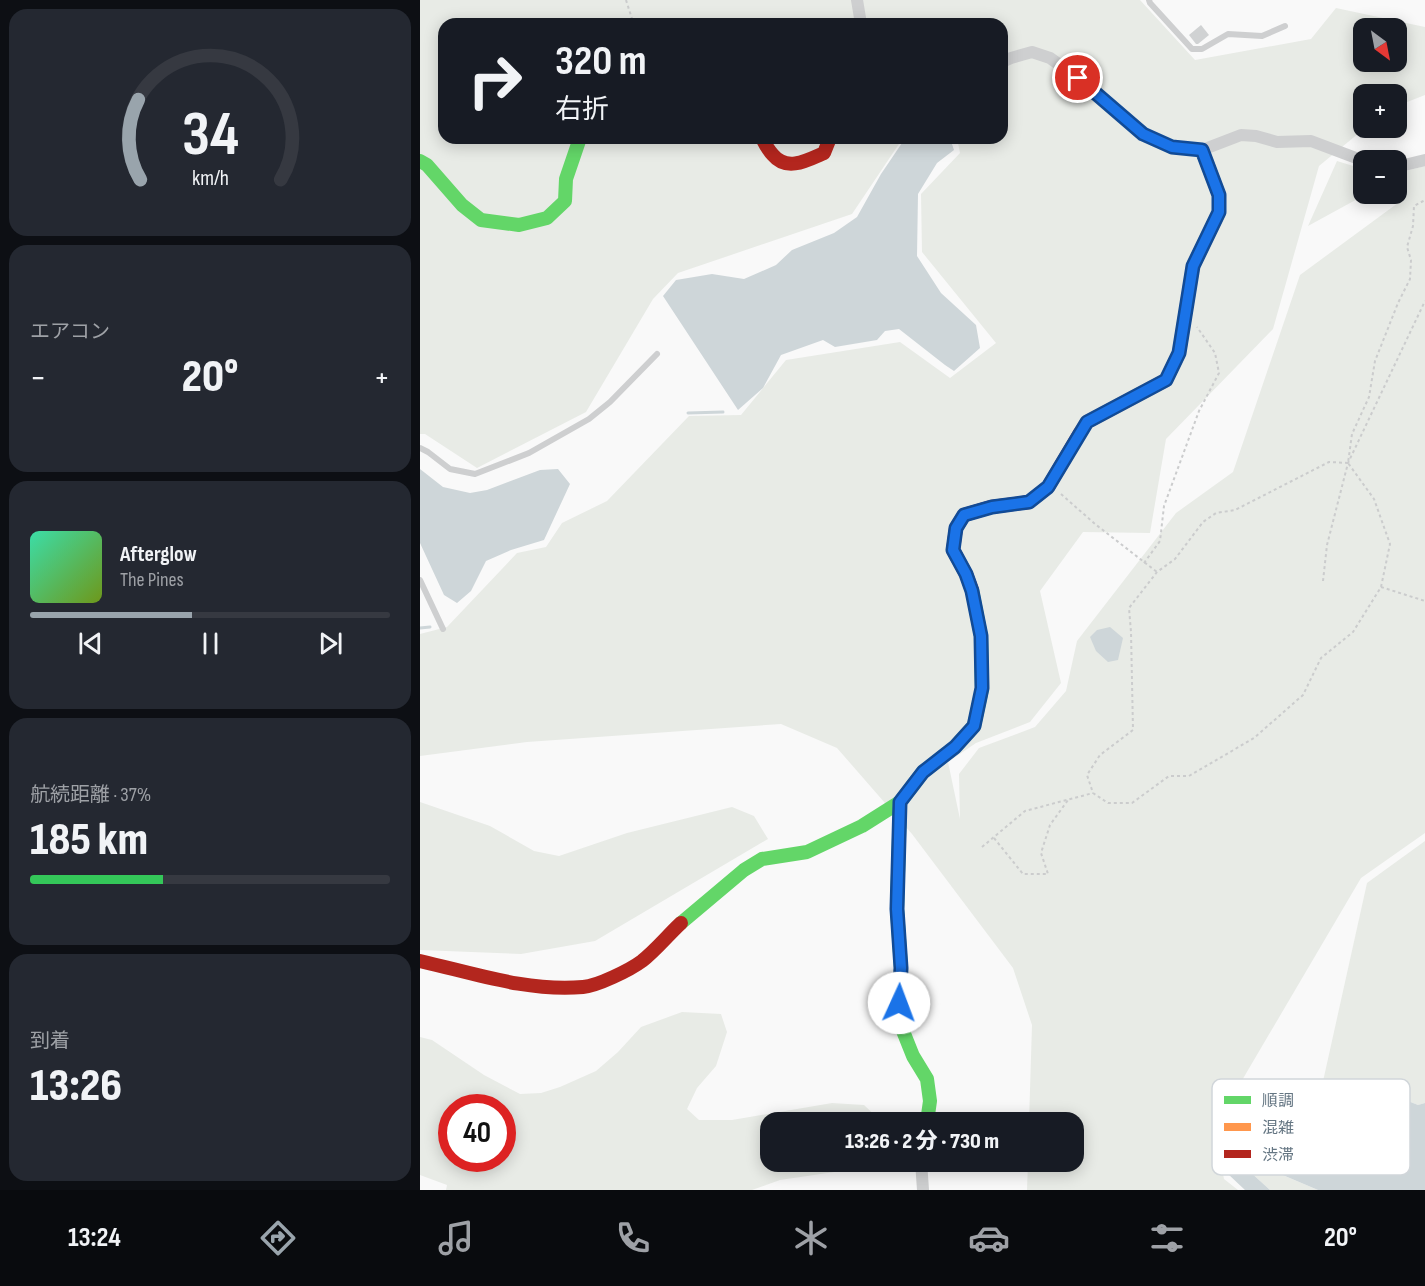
<!DOCTYPE html>
<html lang="ja">
<head>
<meta charset="utf-8">
<style>
	:root { --surface:#171b24; --page:#242831; --text:#f1f3f6; --muted:#9ea1a6; --line:#363941; --accent:#99a4ac }
	body { margin:0; font-family:"Sofia Sans Condensed","Noto Sans JP",sans-serif; background:var(--page); color:var(--text); height:100vh; display:flex; flex-direction:column; font-size:22px; white-space:nowrap }
	* { box-sizing:border-box; margin:0 }
	p { font-size:20px; color:var(--muted) }
	.icon { flex:none; width:33px; height:33px; fill:none; stroke:currentColor; stroke-width:2; stroke-linecap:round; stroke-linejoin:round }
	.map { position:relative; flex:1; overflow:hidden }
	.details { display:flex; flex-direction:column; gap:9px; padding:9px; background:#0d0f14; width:420px }
	.details>* { flex:none }
	.banner { position:absolute; left:18px; top:18px; width:570px; height:126px; border-radius:18px; box-shadow:0 3px 15px #0003; background:#171b24; color:var(--text); overflow:hidden }
	.needle { width:39px; rotate:148deg }
	.buttons { position:absolute; left:933px; top:18px; display:grid; gap:12px }
	.buttons a { display:grid; place-items:center; width:54px; height:54px; border-radius:12px; background:var(--surface); box-shadow:0 3px 15px #0003; font-size:30px }
	.speed { position:absolute; left:18px; top:1094px; display:flex; gap:12px; font-size:30px; font-weight:700; text-align:center }
	.speed>* { display:grid; place-content:center; width:78px; height:78px; border-radius:50%; background:var(--surface); box-shadow:0 3px 15px #0003; line-height:1 }
	.speed .limit { border:9px solid #d22; background:#fff; color:#111 }
	.pin { position:absolute; display:grid; place-items:center; width:51px; height:51px; color:#fff; margin:-26px; border:3px solid #fff; border-radius:50%; box-shadow:0 2px 6px #0007 }
	.me { position:absolute; width:66px; margin:-33px; rotate:2deg; stroke-linejoin:round; filter:drop-shadow(0 0 4px #0008) }
	.turn { display:flex; align-items:center; gap:21px; height:126px; padding:0 18px; font-size:27px }
	.turn .icon { width:78px; height:78px; stroke-width:2.5 }
	.turn b { display:block; font-size:42px; line-height:51px }
	.big { font-size:45px; font-weight:800; line-height:1.1 }
	.details .card { flex:1; display:flex; flex-direction:column; justify-content:center; gap:9px; min-width:0; padding:0 21px; border-radius:18px; background:var(--page) }
	.details .dial { align-items:center; gap:0 }
	.dial svg { height:156px; overflow:visible; fill:none; stroke:var(--line); stroke-width:7; stroke-linecap:round; text-anchor:middle }
	.dial text { fill:var(--text); stroke:none }
	.song { display:flex; align-items:center; gap:18px }
	.cover { width:72px; height:72px; border-radius:9px; background:linear-gradient(135deg,hsl(160 70% 55%),hsl(80 70% 35%)) }
	.played { height:6px; border-radius:3px; background:linear-gradient(90deg,var(--accent) 45%,var(--line) 45%) }
	.keys { display:flex; justify-content:space-around; direction:ltr }
	.heat { display:flex; justify-content:space-between; align-items:center; font-size:33px; direction:ltr }
	.charge { height:9px; border-radius:4px; background:linear-gradient(90deg,#34c759 37%,var(--line) 0) }
	.trip { position:absolute; left:340px; top:1112px; width:324px; height:60px; border-radius:18px; background:var(--surface); box-shadow:0 3px 15px #0003; font-weight:800; line-height:60px; text-align:center }
	.menu { display:flex; height:96px; justify-content:space-around; align-items:center; background:#090b0e; color:var(--muted) }
	.menu .icon { width:42px; height:42px }
	.menu .selected { color:var(--accent) }
	.menu b { font-size:27px; color:var(--text) }
	main { display:flex; flex:1; min-height:0 }
	.map>svg:first-child { display:block }
	.green { fill:#e8ebe6; fill-rule:evenodd }
	.water { fill:#ced6d9 }
	.lines { fill:none; stroke-linecap:round; stroke-linejoin:round }
	.stream { stroke:#ced6d9; stroke-width:3 }
	.building { fill:#d0d2d3 }
	.path { stroke:#cbcccd; stroke-width:2; stroke-dasharray:3 3; stroke-linecap:butt }
	.lane { stroke:#cecfd0; stroke-width:6 }
	.street { stroke:#cecfd0; stroke-width:12 }
	.fast { stroke:#63d668; stroke-width:14 }
	.slow { stroke:#ff974d; stroke-width:14 }
	.jam { stroke:#b3261e; stroke-width:14 }
	.route-casing { stroke:#114b97; stroke-width:15 }
	.route { stroke:#1a73e8; stroke-width:10 }
	.key { fill:#fff; stroke:#d1d6da; stroke-width:1.5 }
	.key-label { font-size:16px; fill:#657683 }
</style>
</head>
<body>
<main>
<section class="details">
<div class="card dial"><svg viewBox="0 0 100 80">
<path d="M14 69A42 42 0 1 1 86 69"/>
<path d="M14 69A42 42 0 0 1 13 28" stroke="#99a4ac"/>
<text x="50" y="56" font-size="32" font-weight="700">34</text>
<text x="50" y="72" font-size="11">km/h</text>
</svg></div>
<div class="card"><p>エアコン</p>
<div class="heat"><a>−</a><b class="big">20°</b><a>+</a></div>
</div>
<div class="card">
<div class="song"><i class="cover"></i><div><b>Afterglow</b><p>The Pines</p></div></div>
<div class="played"></div>
<div class="keys"><svg class="icon" aria-label="previous" viewBox="0 0 24 24"><path d="M18 5L8 12l10 7zM5 5v14"/></svg><svg class="icon" aria-label="pause" viewBox="0 0 24 24"><path d="M8 5v14M16 5v14"/></svg><svg class="icon" aria-label="next" viewBox="0 0 24 24"><path d="M6 5l10 7-10 7zM19 5v14"/></svg></div>
</div>
<div class="card"><p>航続距離 · 37%</p><b class="big">185 km</b><div class="charge"></div></div>
<div class="card"><p>到着</p><b class="big">13:26</b></div>
</section>
<div class="map">
<svg width="1005" height="1190" viewBox="0 0 1005 1190">
	<rect width="100%" height="100%" fill="#f9f9f9"/>
	<g class="green">
		<path d="M0 0H720L775 60 891 39 916 8 1005 27V95L977 106 976 94H944V128H945L899 166 853 329 746 439 730 533 663 532 620 591 641 683 610 722 556 743 528 762 540 819 539 774 559 748 615 727 646 691 657 641 756 513 813 472 880 275 982 200 941 197 888 226 917 161 943 169 944 194H976L977 173 1005 166V833L941 878 794 1128 804 1179 818 1190H607L608 1161H654V1122H609L612 1025 593 968 492 834 417 748 361 724 107 742 0 756V634L27 627 97 553 126 547 142 523 187 501 269 416 321 415 366 360 480 342 530 378 576 343 502 252 501 194 540 153 537 138H582V24H24V138H489L481 141 432 214 258 273 233 299 166 412 57 468 5 434H0ZM944 28H976V62H944Z"/>
		<path d="M0 802 70 826 114 851 139 856 207 833 312 807 334 816 348 839 175 941 101 954 0 950Z"/>
		<path d="M1005 841V1103L998 1105 973 1095 950 1103 958 1112 945 1120 941 1130 931 1137 917 1141 892 1131 947 883Z"/>
		<path d="M262 1012 301 1014 307 1032 296 1066 277 1088 267 1109 279 1120H312L412 1103 444 1105 462 1122H351V1161H443L428 1170 360 1180 332 1190H26L27 1185 0 1175V1037L12 1040 64 1075 100 1094 121 1093 140 1087 176 1071 198 1052 221 1027ZM32 1107H82V1158H32Z"/>
		<path d="M831 1109 837 1126 840 1149 853 1171 898 1190H850L828 1170 818 1142 821 1130 805 1116Z"/>
	</g>
	<g class="water">
		<path d="M495 138H530L534 150 517 163 498 194 497 256 521 293 556 325 560 348 534 371 525 365 479 329 465 331 457 340 415 347 403 340 361 355 343 388 318 410 243 296 256 280 292 274 324 279 356 265 372 250 414 233 437 217 461 174 482 143Z"/>
		<path d="M0 469 23 487 50 493 67 490 120 470 138 469 150 484 124 540 91 550 66 561 51 591 37 603 24 595 0 543Z"/>
		<path d="M690 627 703 638 698 660 688 662 676 651 670 637 677 630Z"/>
		<path d="M973 1095 998 1105 1005 1103V1190H898L865 1176 853 1171 840 1149 837 1126 831 1109 836 1107 858 1122 871 1139 880 1143 892 1131 917 1141 924 1135 931 1136 941 1130 945 1121 957 1112 950 1103Z"/>
		<path d="M804 1116 821 1130 818 1142 828 1170 850 1190H825L807 1173V1163L801 1153 807 1138 801 1121Z"/>
	</g>
	<g class="lines">
		<g class="stream">
			<path d="M268 413 303 412"/>
			<path d="M0 628 10 627"/>
		</g>
	</g>
	<path class="building" d="M781 25 789 35 778 44H776L769 35Z"/>
	<g class="lines">
		<g class="path">
			<path d="M206 0 213 22 212 24"/>
			<path d="M928 463 909 462 815 510 796 513 783 522 755 559 737 572 709 608 711 632 713 730 680 755 667 775 673 793 688 803H712L749 776H769L834 738 883 695 901 658 933 632 961 587 970 544 954 499 928 463 932 434 949 397 955 361 978 303 990 279 991 260 987 247 993 226 994 206 1005 200"/>
			<path d="M641 494 675 524 737 572"/>
			<path d="M724 563 740 541 744 506 779 411 799 373 795 353 777 327"/>
			<path d="M903 581 907 545 928 463 1005 301"/>
			<path d="M961 587 1005 601"/>
			<path d="M574 838 603 874H628L621 853 630 825 648 800"/>
			<path d="M562 847 605 811 673 793"/>
		</g>
		<g class="lane">
			<path d="M729 0 730 3 772 49H782L808 34 842 36 865 26"/>
			<path d="M0 448 8 452 30 469 55 474 109 453 169 419 190 402 237 354"/>
			<path d="M0 580 23 629"/>
		</g>
		<g class="street">
			<path d="M437 0 441 24"/>
			<path d="M582 62 591 58 612 52 630 58 658 78 723 134 752 147 782 150 821 135 836 136 857 142 891 141 944 161"/>
			<path d="M976 167 1005 160"/>
			<path d="M501 1161 503 1190"/>
		</g>
		<g class="fast">
			<path d="M0 161 7 165 42 205 61 220 99 225 127 218 145 201 146 179 160 138"/>
			<path d="M480 802 477 909 481 968 479 1021 493 1056 507 1079 510 1101 507 1122"/>
			<path d="M261 923 324 870 342 859 387 852 442 826 480 802 503 772 535 747 554 726 562 689 561 636 552 590"/>
		</g>
		<path class="slow" d="M660 433 667 422 746 380 759 353 773 266 799 212V195L782 150"/>
		<g class="jam">
			<path d="M342 138C345 144 348 150 353 155 367 172 388 160 404 153L410 138"/>
			<path d="M552 590 546 574 533 550 536 528 544 515 571 507 609 502 628 487 660 433"/>
			<path d="M0 961C53 973 108 992 163 987 177 986 210 970 222 961 236 950 248 935 261 923"/>
		</g>
	</g>
	<g class="lines">
		<defs>
			<path id="route" d="M479 1003 481 968 477 909 480 802 503 772 535 747 554 726 562 688 561 636 552 591 546 574 533 550 536 528 544 515 572 507 609 502 628 487 667 422 746 380 759 353 773 266 799 212V195L782 150 752 147 723 134 658 78"/>
		</defs>
		<use href="#route" class="route-casing"/>
		<use href="#route" class="route"/>
	</g>
	<rect x="792" y="1079" width="198" height="96" rx="9" class="key"/>
	<rect x="804" y="1096" width="27" height="8" fill="#63d668"/>
	<rect x="804" y="1123" width="27" height="8" fill="#ff974d"/>
	<rect x="804" y="1150" width="27" height="8" fill="#b3261e"/>
	<g class="key-label">
		<text x="842" y="1106">順調</text>
		<text x="842" y="1133">混雑</text>
		<text x="842" y="1160">渋滞</text>
	</g>
</svg>
<div class="buttons">
<a><svg class="needle" viewBox="-14 -14 28 28"><path d="M0-13l5 13h-10z" fill="#e53935"/><path d="M0 13l5-13h-10z" fill="#9ea1a6"/></svg></a>
<a>+</a>
<a>−</a>
</div>
<div class="speed"><div class="limit">40</div></div>
<div class="pin" style="left:658px;top:78px;background:#d93025"><svg class="icon" aria-label="arrive" viewBox="0 0 24 24"><path d="M6 21V4h12l-3 4 3 4H6"/></svg></div>
<svg class="me" style="left:479px;top:1003px" viewBox="-20 -20 40 40"><circle r="19" fill="#fff"/><path d="M0-13L10 11 0 6-10 11z" fill="#1a73e8"/></svg>
<div class="trip">13:26 · 2 分 · 730 m</div>
<div class="banner">
<div class="turn"><svg class="icon" aria-label="right" viewBox="0 0 24 24"><path d="M7 20v-9h11M14 6l5 5-5 5"/></svg><div><b>320 m</b>右折</div></div>
</div>
</div>
</main>
<nav class="menu">
<b>13:24</b>
<svg class="icon selected" aria-label="directions" viewBox="0 0 24 24"><path d="M12 3l9 9-9 9-9-9zM9 14v-3h6M13 9l2 2-2 2"/></svg>
<svg class="icon" aria-label="music" viewBox="0 0 24 24"><path d="M9 18V5l10-2v13"/><circle cx="6" cy="18" r="3"/><circle cx="16" cy="16" r="3"/></svg>
<svg class="icon" aria-label="phone" viewBox="0 0 24 24"><path d="M5 4h4l2 5-3 2q2 4 5 5l2-3 5 2v4C11 20 4 13 5 4z"/></svg>
<svg class="icon" aria-label="climate" viewBox="0 0 24 24"><path d="M12 3v18M4 7l16 10M4 17L20 7"/></svg>
<svg class="icon" aria-label="car" viewBox="0 0 24 24"><path d="M5 17H2v-5l4-1 3-4h7l3 4 3 1v5h-3M9 17h6M6 11h13"/><circle cx="7" cy="17" r="2"/><circle cx="17" cy="17" r="2"/></svg>
<svg class="icon" aria-label="filters" viewBox="0 0 24 24"><path d="M4 7h16M4 17h16"/><circle cx="9" cy="7" r="2"/><circle cx="15" cy="17" r="2"/></svg>
<b>20°</b>
</nav>
</body>
</html>
